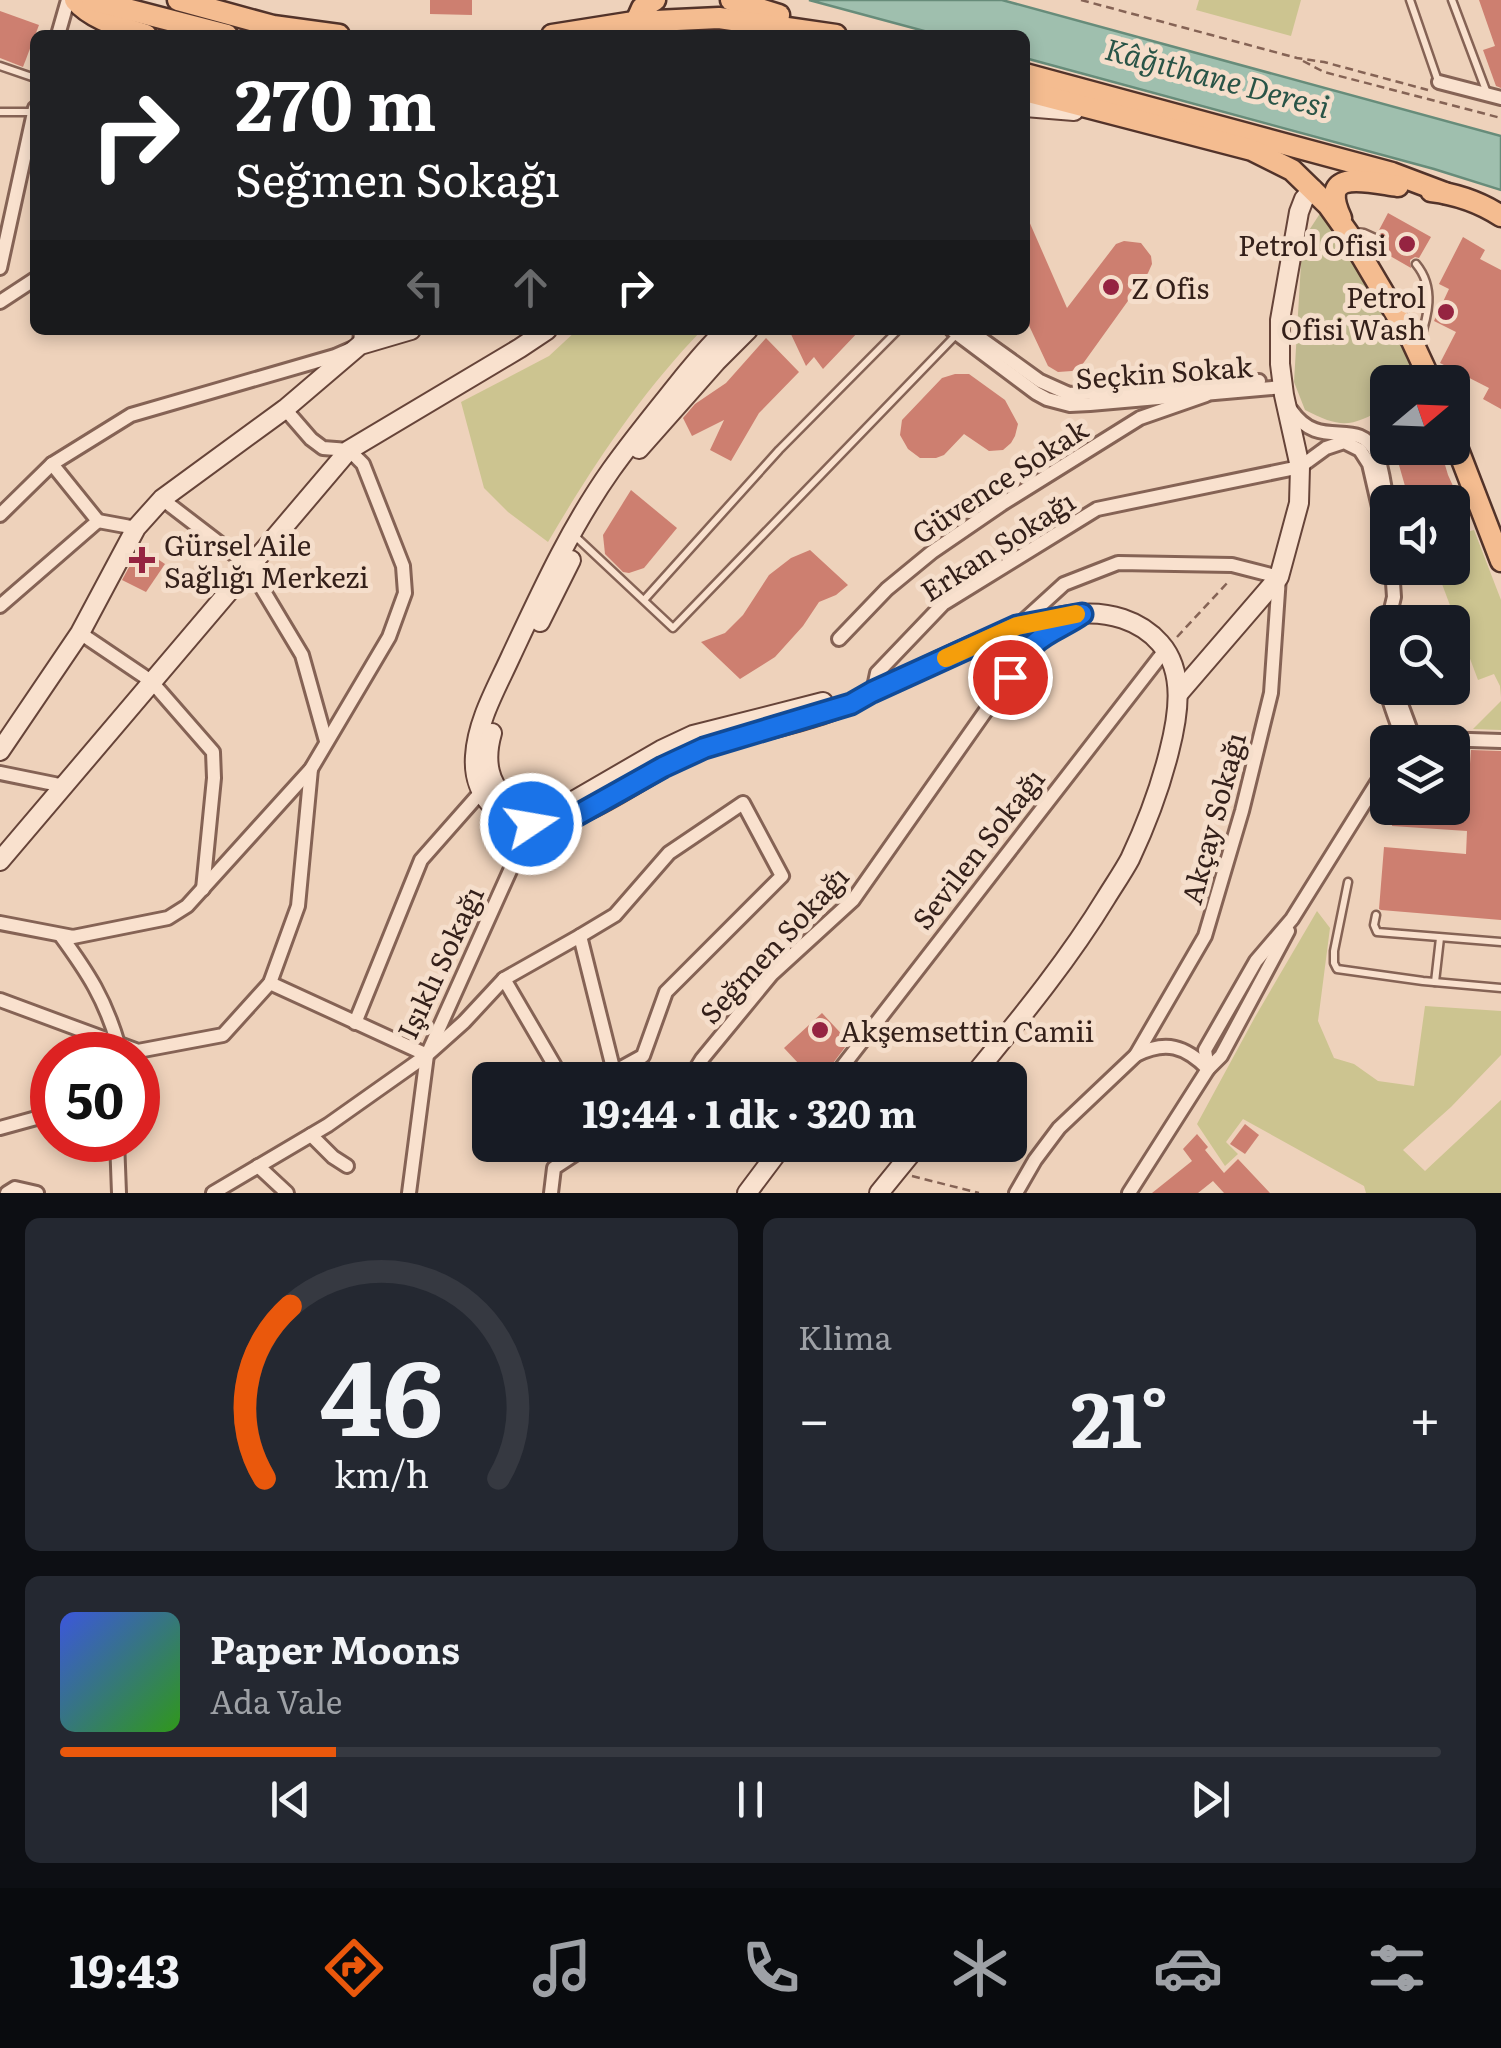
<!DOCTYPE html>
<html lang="tr">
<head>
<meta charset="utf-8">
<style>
	:root { --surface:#171b24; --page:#242831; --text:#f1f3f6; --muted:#9ea1a6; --line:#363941; --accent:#ea580c }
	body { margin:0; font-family:Literata,serif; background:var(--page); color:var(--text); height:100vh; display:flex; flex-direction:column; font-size:38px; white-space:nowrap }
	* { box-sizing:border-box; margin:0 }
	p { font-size:32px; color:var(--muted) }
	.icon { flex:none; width:55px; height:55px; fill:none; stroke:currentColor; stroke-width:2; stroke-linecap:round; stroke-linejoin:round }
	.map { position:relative; height:1193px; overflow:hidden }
	.drawer { display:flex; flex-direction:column; gap:25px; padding:25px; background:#0d0f14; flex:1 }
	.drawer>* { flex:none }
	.banner { position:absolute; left:30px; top:30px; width:1000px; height:305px; border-radius:15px; box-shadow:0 5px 15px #0003; background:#202124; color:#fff; overflow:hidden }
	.needle { width:65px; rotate:71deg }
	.buttons { position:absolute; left:1370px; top:365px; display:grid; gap:20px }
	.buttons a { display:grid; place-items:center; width:100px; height:100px; border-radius:15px; background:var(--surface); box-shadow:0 5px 15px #0003; font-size:50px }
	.speed { position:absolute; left:30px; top:1032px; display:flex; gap:20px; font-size:50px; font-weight:700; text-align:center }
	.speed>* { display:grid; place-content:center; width:130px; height:130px; border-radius:50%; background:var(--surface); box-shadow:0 5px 15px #0003; line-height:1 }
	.speed .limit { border:15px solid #d22; background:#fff; color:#111 }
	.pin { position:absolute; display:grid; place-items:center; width:85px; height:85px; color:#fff; margin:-42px; border:5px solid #fff; border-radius:50%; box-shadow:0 2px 10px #0007 }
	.me { position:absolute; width:110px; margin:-55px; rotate:78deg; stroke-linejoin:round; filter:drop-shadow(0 0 8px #0008) }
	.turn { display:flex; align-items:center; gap:35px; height:210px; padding:0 40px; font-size:45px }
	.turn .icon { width:130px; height:130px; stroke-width:2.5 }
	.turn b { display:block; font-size:70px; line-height:85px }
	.lanes { display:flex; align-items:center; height:95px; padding:0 40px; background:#0003; justify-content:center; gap:50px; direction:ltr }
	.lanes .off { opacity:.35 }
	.big { font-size:75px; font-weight:700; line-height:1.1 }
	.drawer .card { flex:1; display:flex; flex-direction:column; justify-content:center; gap:15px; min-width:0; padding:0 35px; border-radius:15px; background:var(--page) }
	.drawer .dial { align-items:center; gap:0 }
	.dial svg { height:260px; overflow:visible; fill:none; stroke:var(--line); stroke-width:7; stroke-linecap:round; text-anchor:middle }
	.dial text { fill:var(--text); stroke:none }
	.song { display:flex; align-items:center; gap:30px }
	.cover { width:120px; height:120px; border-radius:15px; background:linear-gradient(135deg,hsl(230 70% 55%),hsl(110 70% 35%)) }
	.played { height:10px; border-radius:5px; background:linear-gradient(90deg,var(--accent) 20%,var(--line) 20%) }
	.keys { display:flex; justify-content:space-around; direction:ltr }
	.heat { display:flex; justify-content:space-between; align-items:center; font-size:55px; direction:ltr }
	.drawer .tiles { flex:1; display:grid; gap:25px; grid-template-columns:1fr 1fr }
	.card:last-child { grid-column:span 2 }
	.trip { position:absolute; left:472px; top:1062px; width:555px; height:100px; border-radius:15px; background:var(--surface); box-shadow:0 5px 15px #0003; font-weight:700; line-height:100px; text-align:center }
	.tab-bar { display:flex; height:160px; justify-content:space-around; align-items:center; background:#090b0e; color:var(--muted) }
	.tab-bar .icon { width:70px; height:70px }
	.tab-bar .on { color:var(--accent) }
	.tab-bar b { font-size:45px; color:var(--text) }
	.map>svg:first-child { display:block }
	.green { fill:#ccc490 }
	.cemetery { fill:#c0b98f }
	.water { fill:#9fbfae; stroke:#678c7a; stroke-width:2.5 }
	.building { fill:#cd7f70 }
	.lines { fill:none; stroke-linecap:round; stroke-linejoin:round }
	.lane-casing { stroke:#856355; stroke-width:11 }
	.street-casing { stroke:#856355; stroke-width:18 }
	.secondary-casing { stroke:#664439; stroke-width:22 }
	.primary-casing { stroke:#52332a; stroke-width:25 }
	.path { stroke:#856355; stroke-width:2.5; stroke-dasharray:8 5; stroke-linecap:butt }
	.lane { stroke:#f9e1ce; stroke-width:6 }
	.street { stroke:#f9e1ce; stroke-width:12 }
	.secondary { stroke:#f9e1ce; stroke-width:18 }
	.primary { stroke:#f4bc90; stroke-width:20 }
	.route-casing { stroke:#114b97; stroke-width:25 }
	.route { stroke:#1a73e8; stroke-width:18 }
	.slow { stroke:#f59e0b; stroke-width:18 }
	.poi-dot { fill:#952441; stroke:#f5decb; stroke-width:4 }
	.labels { text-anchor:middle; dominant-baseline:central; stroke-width:10; stroke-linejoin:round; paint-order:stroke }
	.poi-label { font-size:28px; fill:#34201a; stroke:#f5decb; text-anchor:start }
	.street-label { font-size:28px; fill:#34201a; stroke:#f5decb }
	.water-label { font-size:30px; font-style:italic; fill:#295447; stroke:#f5decb }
</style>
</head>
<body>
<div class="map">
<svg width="1501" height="1193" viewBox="0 0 1501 1193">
	<rect width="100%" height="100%" fill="#eed2bb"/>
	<g class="green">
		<path d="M1199 0H1301L1291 36 1196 10Z"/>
		<path d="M716 26 788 35H646L649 29Z"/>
		<path d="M577 330H702C641 393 592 467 548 542L508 512 484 488 461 402 549 356Z"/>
		<path d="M1474 530 1501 600V697L1500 686 1494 674 1478 680 1436 568H1452L1453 536Z"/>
		<path d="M1501 701V730L1473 729Z"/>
		<path d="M1317 911 1330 928 1318 1021 1334 1058 1354 1064 1378 1081 1414 1086 1425 1006 1501 1011V1055L1451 1107 1403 1150 1425 1171 1501 1100V1193H1366L1364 1186 1243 1119 1226 1142 1238 1154 1225 1166 1197 1124 1255 1017Z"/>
	</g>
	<path class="cemetery" d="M1325 212 1403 340 1421 382H1388L1387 407C1351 427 1342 429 1305 410L1294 382 1301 263 1306 235 1319 215Z"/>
	<path class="water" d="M809 0H1002L1501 136V190L1434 169 1025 58V35H939Z"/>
	<g class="building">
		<path d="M430 0H472V15L430 14Z"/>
		<path d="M1479 0H1501V88L1496 86 1483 50 1495 46Z"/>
		<path d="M0 11 39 25 23 67 0 58Z"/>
		<path d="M1025 212 1067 308 1116 244 1124 241 1141 243 1151 256 1152 264 1148 273 1082 365 1072 371 1058 372 1048 366 1025 317Z"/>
		<path d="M1388 213 1431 237 1419 258 1415 257 1410 260 1411 268 1371 245 1381 242 1382 236 1378 232Z"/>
		<path d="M1463 237 1485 250 1480 259 1501 270V409L1483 399 1489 388 1440 363 1456 332 1434 321 1449 289 1439 284Z"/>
		<path d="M789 330H860L823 369 814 357 806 366Z"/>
		<path d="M766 338 799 372 759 413 731 461 710 450 724 420 692 436 683 418 695 404 726 383Z"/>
		<path d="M955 374H969L1005 400 1018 424 1015 436 1011 443 1003 450 989 451 964 434 944 455 936 458H920L908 449 900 435 902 420 942 378Z"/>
		<path d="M1435 448H1440L1448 475 1458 497 1438 502H1397L1395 488 1405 486 1397 458Z"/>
		<path d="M631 490 677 528 644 568 629 573 623 572 605 554 603 535Z"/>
		<path d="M1462 503 1469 527 1452 532V506Z"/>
		<path d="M140 547 165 564 146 592 122 580Z"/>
		<path d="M810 550 848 585 836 595 819 602 803 626 775 657 740 679 701 642 725 633 743 615 769 575 791 558Z"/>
		<path d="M1414 688H1457L1458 690 1418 703Z"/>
		<path d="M1471 750 1501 751V920L1381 910 1379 909 1384 847 1466 854 1467 831 1392 826 1393 808H1452V762L1470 764Z"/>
		<path d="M822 1013 849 1042 824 1075 818 1080H814L784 1048Z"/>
		<path d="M1245 1124 1259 1135 1245 1154 1230 1144Z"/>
		<path d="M1197 1134 1208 1147 1205 1150 1224 1173 1238 1159 1270 1193H1224L1213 1181 1198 1193H1152L1192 1161 1183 1149Z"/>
	</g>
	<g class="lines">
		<defs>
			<g id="lane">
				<path d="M1410 0 1438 81"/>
				<path d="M1452 0 1487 93"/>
				<path d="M0 66 35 78"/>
				<path d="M0 112H32"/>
				<path d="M1354 232 1364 233 1375 238"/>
				<path d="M1416 264C1436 288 1428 316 1419 343"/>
				<path d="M575 536 673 628 956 335"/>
				<path d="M644 600 779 450 898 330"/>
				<path d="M1348 882 1334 951V963L1337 969 1423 981 1501 988"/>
				<path d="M1376 915 1374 925 1377 932 1501 942"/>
				<path d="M1435 982 1440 938"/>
			</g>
			<g id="street">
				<path d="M58 35 68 0"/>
				<path d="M1439 82 1501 98"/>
				<path d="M0 268 35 108"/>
				<path d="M0 302 35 279"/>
				<path d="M952 330 1036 393 1047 399 1070 405 1090 404 1283 387"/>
				<path d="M969 330 1040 381 1069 394 1259 381"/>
				<path d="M1291 410C1320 453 1358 415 1376 453 1383 468 1384 489 1388 506"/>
				<path d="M162 499 248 565 302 655 326 741"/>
				<path d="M0 515 52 464 131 415 335 356 360 345 361 330"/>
				<path d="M98 521 136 528"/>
				<path d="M0 606 98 521 52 464"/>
				<path d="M1388 622 1394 597 1392 568"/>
				<path d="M1019 625 1064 584 1118 563 1232 565 1279 577 1271 693 1242 811 1205 936 1136 1055"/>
				<path d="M1388 625C1372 668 1390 701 1404 742"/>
				<path d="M80 633 151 681 213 752 214 778 203 889"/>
				<path d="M839 639 887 589 932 552 1002 504 1140 418 1206 395"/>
				<path d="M1395 688 1415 742"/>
				<path d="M873 692 877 673 943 604 1097 509 1300 467 1326 448 1344 442 1360 450 1369 464 1388 546"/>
				<path d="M1413 742 1440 739 1501 741"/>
				<path d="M0 773 64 786"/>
				<path d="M0 923 73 937 168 918 187 906 311 769 389 637 405 593 403 566 363 464 349 450 323 448 311 439 285 409"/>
				<path d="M61 936C88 973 105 999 118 1044"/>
				<path d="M580 936 615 915 669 853 743 803 782 876 666 992 643 1056 614 1072 591 1080"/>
				<path d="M504 979 563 1080"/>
				<path d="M270 983 427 1055"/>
				<path d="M0 1000 138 1051 223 1035 270 983 298 906 311 769"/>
				<path d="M355 1023 421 860 481 792"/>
				<path d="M1208 1069 1205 1050 1256 961 1292 919 1388 765"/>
				<path d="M689 1080 702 1059 772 974 853 900 1032 645C1047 633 1064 626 1079 615"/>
				<path d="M832 1080 1166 649"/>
				<path d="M0 1128 40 1117 46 1093 52 1088"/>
				<path d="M311 1135 333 1157 347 1166"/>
				<path d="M117 1140 119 1193"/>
				<path d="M258 1166 287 1193"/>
				<path d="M7 1193 15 1188 37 1193"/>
				<path d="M213 1193 328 1125 427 1055 464 1022 504 979 580 936 614 1072"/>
				<path d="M409 1193 427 1055 531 824"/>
				<path d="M551 1193 554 1168 589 1145"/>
				<path d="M1016 1193 1035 1160 1059 1128 1136 1055C1166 1040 1185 1046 1208 1069"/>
				<path d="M1129 1193 1208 1069 1221 1056 1288 931"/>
			</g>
			<g id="secondary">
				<path d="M1025 107 1074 111"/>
				<path d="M726 330C709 345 695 363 681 380 657 410 633 439 611 470 570 528 541 592 511 656 497 687 477 721 475 756 472 798 503 827 545 824 588 821 652 770 694 752 752 729 819 724 873 692 937 662 1006 622 1078 614 1108 611 1140 620 1160 643 1186 672 1178 717 1169 752 1160 788 1146 825 1130 859 1123 872 1114 885 1106 898 1067 962 1018 1021 970 1080"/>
				<path d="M639 449 716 362 748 330"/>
				<path d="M540 622 571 560"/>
				<path d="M1179 693 1279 577 1299 503 1300 467 1284 395 1280 364V320L1299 212 1304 199 1313 189"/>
				<path d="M492 733C475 792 519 823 573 801L661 750 693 735 823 702"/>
				<path d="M0 751 80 633 136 528 162 499 285 409 360 345 411 330"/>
				<path d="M0 861 349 450 520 348 547 330"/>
				<path d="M747 1193 783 1145"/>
				<path d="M879 1193 918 1145"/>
			</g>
			<g id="primary">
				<path d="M75 0C92 20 122 27 146 35"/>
				<path d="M92 0 227 35"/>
				<path d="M178 0 273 26 339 35"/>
				<path d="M731 0 779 15"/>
				<path d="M633 28 642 8 655 0"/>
				<path d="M552 35 634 22 719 18 836 35"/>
				<path d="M1025 74 1392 173 1445 193"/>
				<path d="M1025 91 1252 150 1292 170 1328 205 1348 233 1412 341 1431 382"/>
				<path d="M1431 191C1455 194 1481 203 1501 216"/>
				<path d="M1341 218C1317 167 1368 182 1398 186"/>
				<path d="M1452 434 1501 561"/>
			</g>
		</defs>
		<use href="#lane" class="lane-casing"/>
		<use href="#street" class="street-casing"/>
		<use href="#secondary" class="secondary-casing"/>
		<use href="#primary" class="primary-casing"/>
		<g class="path">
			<path d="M1081 0 1297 58 1324 62 1428 90"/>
			<path d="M1303 61 1324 72 1501 118"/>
			<path d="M1177 637 1229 581"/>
			<path d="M912 1176 979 1193"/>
		</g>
		<use href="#lane" class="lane"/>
		<use href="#street" class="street"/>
		<use href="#secondary" class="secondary"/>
		<use href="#primary" class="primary"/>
	</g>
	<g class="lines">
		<defs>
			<path id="route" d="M531 824 558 822 572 818 663 767 704 748 851 704 872 692 1017 626 1082 614C1067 625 1048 631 1034 644 1024 653 1017 666 1010 677"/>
		</defs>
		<use href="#route" class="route-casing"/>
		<use href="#route" class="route"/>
		<path class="slow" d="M946 658 1017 626 1076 614"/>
	</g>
	<g class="poi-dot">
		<circle cx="1407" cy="244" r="10"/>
		<circle cx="1111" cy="287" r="10"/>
		<circle cx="1446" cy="312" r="10"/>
		<path d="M137 545h10v10h10v10h-10v10h-10v-10h-10v-10h10z"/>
		<circle cx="820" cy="1030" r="10"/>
	</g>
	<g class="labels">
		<g class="poi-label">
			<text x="1387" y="244" text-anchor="end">Petrol Ofisi</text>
			<text x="1131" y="287">Z Ofis</text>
			<text x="1426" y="296" text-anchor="end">Petrol<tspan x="1426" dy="32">Ofisi Wash</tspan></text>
			<text x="164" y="544">Gürsel Aile<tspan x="164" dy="32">Sağlığı Merkezi</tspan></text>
			<text x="840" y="1030">Akşemsettin Camii</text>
		</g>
		<g class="street-label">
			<text transform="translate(1164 371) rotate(-4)">Seçkin Sokak</text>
			<text transform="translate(999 480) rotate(-33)">Güvence Sokak</text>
			<text transform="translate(997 545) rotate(-33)">Erkan Sokağı</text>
			<text transform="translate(1212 818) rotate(-75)">Akçay Sokağı</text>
			<text transform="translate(977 848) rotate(-52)">Sevilen Sokağı</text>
			<text transform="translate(773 944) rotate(-47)">Seğmen Sokağı</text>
			<text transform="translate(439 962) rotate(-65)">Işıklı Sokağı</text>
		</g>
		<g class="water-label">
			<text transform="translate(1218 76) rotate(15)">Kâğıthane Deresi</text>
		</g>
	</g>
</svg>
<div class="buttons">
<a><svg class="needle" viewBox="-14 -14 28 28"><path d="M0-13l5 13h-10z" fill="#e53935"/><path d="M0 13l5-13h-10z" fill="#9ea1a6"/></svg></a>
<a><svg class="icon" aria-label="sound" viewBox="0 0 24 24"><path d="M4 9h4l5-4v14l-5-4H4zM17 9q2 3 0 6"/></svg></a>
<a><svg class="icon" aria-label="search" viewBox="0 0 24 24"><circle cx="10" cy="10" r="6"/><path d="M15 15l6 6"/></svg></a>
<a><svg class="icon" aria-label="layers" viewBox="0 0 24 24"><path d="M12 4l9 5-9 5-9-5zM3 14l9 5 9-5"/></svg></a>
</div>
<div class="speed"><div class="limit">50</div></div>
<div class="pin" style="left:1010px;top:677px;background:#d93025"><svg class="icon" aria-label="arrive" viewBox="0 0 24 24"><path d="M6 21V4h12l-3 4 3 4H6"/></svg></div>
<svg class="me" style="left:531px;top:824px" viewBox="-20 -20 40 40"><circle r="17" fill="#1a73e8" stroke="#fff" stroke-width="3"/><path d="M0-11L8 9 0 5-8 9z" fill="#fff"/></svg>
<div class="trip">19:44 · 1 dk · 320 m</div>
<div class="banner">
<div class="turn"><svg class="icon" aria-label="right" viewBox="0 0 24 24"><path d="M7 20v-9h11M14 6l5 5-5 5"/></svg><div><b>270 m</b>Seğmen Sokağı</div></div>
<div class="lanes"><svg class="icon off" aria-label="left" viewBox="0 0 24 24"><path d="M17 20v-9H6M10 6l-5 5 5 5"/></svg><svg class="icon off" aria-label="ahead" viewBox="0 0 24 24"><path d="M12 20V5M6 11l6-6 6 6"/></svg><svg class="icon" aria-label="right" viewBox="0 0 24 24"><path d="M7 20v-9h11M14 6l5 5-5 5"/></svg></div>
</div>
</div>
<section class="drawer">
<div class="tiles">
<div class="card dial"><svg viewBox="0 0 100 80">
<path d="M14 69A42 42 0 1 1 86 69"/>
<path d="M14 69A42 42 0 0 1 22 16" stroke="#ea580c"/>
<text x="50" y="56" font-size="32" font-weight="700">46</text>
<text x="50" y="72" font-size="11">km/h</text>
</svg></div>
<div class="card"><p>Klima</p>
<div class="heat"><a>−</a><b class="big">21°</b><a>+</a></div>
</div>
<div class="card">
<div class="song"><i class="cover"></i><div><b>Paper Moons</b><p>Ada Vale</p></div></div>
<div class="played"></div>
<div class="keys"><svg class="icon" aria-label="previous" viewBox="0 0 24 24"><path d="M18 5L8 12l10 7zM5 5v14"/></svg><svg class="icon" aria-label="pause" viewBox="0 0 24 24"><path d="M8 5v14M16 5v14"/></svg><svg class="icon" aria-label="next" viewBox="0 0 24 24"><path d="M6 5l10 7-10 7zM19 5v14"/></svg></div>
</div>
</div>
</section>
<nav class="tab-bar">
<b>19:43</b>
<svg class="icon on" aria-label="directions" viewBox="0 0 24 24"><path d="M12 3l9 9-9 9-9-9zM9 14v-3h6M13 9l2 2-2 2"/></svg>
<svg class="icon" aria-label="music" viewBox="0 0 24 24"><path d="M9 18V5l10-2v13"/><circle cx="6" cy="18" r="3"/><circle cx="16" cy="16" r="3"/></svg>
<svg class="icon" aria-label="phone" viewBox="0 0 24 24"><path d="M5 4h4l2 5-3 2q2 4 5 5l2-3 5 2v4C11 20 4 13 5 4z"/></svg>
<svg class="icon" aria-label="climate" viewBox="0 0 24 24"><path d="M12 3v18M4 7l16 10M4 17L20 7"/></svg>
<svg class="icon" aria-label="car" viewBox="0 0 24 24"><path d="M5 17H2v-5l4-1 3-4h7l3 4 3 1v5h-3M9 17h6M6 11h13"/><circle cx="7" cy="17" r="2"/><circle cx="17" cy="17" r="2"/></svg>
<svg class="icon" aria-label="filters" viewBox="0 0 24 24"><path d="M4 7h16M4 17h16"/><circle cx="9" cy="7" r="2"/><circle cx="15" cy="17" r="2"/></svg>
</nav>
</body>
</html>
